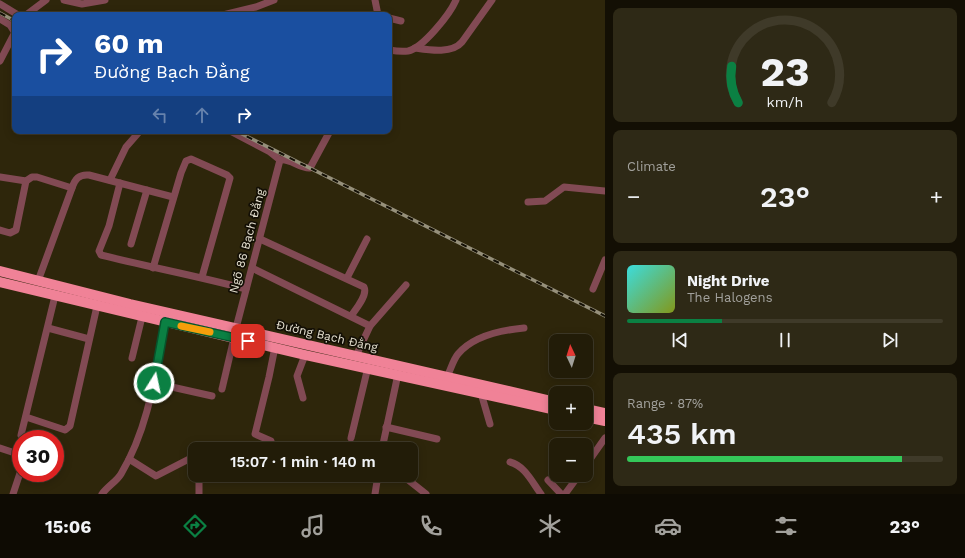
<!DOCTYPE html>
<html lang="en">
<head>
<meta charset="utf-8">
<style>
	:root { --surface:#221c08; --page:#2e2916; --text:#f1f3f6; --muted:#a2a19c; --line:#3f3a29; --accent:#0b8043 }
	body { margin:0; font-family:"Work Sans",sans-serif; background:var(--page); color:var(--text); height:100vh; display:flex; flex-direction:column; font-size:15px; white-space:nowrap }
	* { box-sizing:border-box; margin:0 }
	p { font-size:13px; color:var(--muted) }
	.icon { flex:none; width:22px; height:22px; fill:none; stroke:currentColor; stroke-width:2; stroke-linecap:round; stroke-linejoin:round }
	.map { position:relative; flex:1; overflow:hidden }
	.sheet { display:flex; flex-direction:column; gap:8px; padding:8px; background:#130f04; width:360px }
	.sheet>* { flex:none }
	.hud { position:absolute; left:12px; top:12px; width:380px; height:122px; border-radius:8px; box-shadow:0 2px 10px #0003,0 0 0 1px var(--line); background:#1a4fa0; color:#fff; overflow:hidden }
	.needle { width:26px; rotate:356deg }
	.fabs { position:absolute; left:549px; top:334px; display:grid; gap:8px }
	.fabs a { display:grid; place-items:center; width:44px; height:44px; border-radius:8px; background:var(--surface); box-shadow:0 2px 10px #0003,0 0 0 1px var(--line); font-size:20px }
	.speed { position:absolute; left:12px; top:430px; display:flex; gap:8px; font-size:20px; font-weight:700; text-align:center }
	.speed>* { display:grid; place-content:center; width:52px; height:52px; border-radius:50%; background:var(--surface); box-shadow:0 2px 10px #0003,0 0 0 1px var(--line); line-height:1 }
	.speed .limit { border:6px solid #d22; background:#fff; color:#111 }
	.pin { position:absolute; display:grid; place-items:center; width:34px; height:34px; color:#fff; margin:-17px; border-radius:8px; box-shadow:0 2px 6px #0006 }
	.me { position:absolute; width:44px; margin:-22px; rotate:10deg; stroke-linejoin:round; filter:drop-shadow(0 0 3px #0008) }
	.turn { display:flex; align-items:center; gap:14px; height:84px; padding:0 16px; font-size:18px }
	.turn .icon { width:52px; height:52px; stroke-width:2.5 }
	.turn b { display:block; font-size:28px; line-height:34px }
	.lanes { display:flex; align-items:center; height:38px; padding:0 16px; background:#0003; justify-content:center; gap:20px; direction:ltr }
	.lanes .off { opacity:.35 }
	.big { font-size:30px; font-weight:600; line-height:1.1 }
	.sheet .tile { flex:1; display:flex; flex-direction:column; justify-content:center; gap:6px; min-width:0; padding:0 14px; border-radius:8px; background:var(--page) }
	.sheet .dial { align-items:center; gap:0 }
	.dial svg { height:104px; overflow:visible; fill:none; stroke:var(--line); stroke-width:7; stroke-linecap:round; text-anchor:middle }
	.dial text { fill:var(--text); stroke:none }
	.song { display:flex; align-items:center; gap:12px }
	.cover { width:48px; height:48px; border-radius:6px; background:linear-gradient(135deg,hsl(180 70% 55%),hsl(70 70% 35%)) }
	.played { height:4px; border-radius:2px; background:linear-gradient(90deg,var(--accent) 30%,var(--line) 30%) }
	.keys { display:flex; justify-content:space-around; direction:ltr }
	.heat { display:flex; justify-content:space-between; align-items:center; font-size:22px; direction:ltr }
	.charge { height:6px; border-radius:3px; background:linear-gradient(90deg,#34c759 87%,var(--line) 0) }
	.trip { position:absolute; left:188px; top:442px; width:230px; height:40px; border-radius:8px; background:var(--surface); box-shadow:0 2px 10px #0003,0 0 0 1px var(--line); font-weight:600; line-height:40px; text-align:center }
	.dock { display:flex; height:64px; justify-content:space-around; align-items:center; background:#0e0b03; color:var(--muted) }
	.dock .icon { width:28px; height:28px }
	.dock .selected { color:var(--accent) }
	.dock b { font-size:18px; color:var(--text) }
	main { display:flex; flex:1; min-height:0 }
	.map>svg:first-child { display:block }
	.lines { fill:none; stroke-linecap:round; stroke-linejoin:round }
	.minor { stroke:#824a54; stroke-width:7 }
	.highway { stroke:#f08297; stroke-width:10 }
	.rail-casing { stroke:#96907b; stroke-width:3.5 }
	.rail { stroke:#130f05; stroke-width:2; stroke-dasharray:6; stroke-linecap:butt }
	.route-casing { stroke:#07532c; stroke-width:10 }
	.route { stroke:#0b8043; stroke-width:7 }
	.slow { stroke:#f59e0b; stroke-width:7 }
	.labels { text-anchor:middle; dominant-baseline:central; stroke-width:3.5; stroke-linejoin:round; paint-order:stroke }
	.street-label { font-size:12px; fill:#e4dfcf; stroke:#130f05 }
</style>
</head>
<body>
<main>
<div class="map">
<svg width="605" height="494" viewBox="0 0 605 494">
	<rect width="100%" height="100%" fill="#2e260b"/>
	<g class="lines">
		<g class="minor">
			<path d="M64 0 82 4 105 0"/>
			<path d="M375 0 378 15"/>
			<path d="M0 4 18 15"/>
			<path d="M26 15 46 0"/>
			<path d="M223 15 256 7 274 0"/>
			<path d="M389 18 401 21"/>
			<path d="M0 19 10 25 15 33"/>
			<path d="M415 48C429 50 452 54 462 42L492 0"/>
			<path d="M389 50C395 51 401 52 408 51 423 48 450 14 456 0"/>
			<path d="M0 61 15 32"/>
			<path d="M230 131 270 152 280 160"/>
			<path d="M280 160C290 158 300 169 310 168L330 131"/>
			<path d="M0 177 26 181 32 177H37L72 188"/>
			<path d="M110 180 126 147 140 131"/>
			<path d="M120 183 109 226 99 251 101 255C149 267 198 276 246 289"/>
			<path d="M528 202 545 201 564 187 605 191"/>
			<path d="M0 230 10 233 16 230 26 181"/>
			<path d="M260 239 364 287C368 295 356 309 351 316"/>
			<path d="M131 244 147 190"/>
			<path d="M153 268 181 173 186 161 191 159 227 175 230 178 202 277"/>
			<path d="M252 268 370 326"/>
			<path d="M347 278 367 239"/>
			<path d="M38 281 72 188C75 179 79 174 89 175L173 197"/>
			<path d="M593 289 605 260"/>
			<path d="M48 328 89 339"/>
			<path d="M236 328 280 160"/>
			<path d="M356 356 370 326 406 285"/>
			<path d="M132 358 142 317"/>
			<path d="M447 377C451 369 453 360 458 354 473 336 502 330 524 328"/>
			<path d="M154 383 212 396"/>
			<path d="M222 389 234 338"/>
			<path d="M481 393 490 424"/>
			<path d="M303 398 297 376 305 355"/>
			<path d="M26 417 65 430 70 426 97 306"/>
			<path d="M386 427 437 439"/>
			<path d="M21 435 55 296"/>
			<path d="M351 438 368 367"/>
			<path d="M0 448 21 455"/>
			<path d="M272 449 271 441 255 434 269 377 275 347"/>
			<path d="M382 449 398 374"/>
			<path d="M129 459 156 476 191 458H195"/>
			<path d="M510 462C525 466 532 482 541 494"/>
			<path d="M586 465 605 438"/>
			<path d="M199 475V494"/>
			<path d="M402 475 426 494"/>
			<path d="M548 480 561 494"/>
			<path d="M13 494 21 470"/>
			<path d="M102 494C108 486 117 481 121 474 149 427 155 375 165 322"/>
			<path d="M375 494 378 475"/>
			<path d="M565 494 579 475"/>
		</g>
		<g class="highway">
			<path d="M0 271 130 304 556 402"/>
			<path d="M0 282 305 355 556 410"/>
			<path d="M586 409 605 413"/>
			<path d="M586 417 605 421"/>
		</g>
		<defs>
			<g id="rail">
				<path d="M0 13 15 21"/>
				<path d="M236 131 605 316"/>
			</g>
		</defs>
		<use href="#rail" class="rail-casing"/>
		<use href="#rail" class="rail"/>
	</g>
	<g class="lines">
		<defs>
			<path id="route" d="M154 383 165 322 248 341"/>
		</defs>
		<use href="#route" class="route-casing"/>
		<use href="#route" class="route"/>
		<path class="slow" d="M181 326 210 332"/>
	</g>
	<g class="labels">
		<g class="street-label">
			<text transform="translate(247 241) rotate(-75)">Ngõ 86 Bạch Đằng</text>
			<text transform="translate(327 336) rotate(13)">Đường Bạch Đằng</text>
		</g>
	</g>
</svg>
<div class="fabs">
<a><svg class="needle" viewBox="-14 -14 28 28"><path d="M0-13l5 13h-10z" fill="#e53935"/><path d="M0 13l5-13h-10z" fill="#a2a19c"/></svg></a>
<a>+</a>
<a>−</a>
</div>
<div class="speed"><div class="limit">30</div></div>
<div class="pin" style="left:248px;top:341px;background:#d93025"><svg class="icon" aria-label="arrive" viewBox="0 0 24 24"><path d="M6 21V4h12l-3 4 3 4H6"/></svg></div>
<svg class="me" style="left:154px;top:383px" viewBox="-20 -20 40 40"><circle r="17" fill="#0b8043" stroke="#fff" stroke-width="3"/><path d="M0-11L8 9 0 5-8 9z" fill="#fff"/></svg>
<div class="trip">15:07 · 1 min · 140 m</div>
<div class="hud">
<div class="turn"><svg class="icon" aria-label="right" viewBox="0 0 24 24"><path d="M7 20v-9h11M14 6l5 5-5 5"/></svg><div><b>60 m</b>Đường Bạch Đằng</div></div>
<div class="lanes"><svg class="icon off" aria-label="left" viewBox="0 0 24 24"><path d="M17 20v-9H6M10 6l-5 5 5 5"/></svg><svg class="icon off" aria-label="ahead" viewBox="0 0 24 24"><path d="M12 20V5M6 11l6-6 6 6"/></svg><svg class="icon" aria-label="right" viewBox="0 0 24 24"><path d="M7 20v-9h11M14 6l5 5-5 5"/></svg></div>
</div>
</div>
<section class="sheet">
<div class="tile dial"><svg viewBox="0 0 100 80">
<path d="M14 69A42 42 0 1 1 86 69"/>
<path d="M14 69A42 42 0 0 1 9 41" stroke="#0b8043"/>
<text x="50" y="56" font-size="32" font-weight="700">23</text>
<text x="50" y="72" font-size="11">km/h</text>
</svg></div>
<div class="tile"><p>Climate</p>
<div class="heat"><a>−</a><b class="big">23°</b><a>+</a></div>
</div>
<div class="tile">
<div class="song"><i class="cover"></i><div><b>Night Drive</b><p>The Halogens</p></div></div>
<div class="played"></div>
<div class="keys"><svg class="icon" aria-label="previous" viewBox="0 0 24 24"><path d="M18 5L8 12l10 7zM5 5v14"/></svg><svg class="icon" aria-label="pause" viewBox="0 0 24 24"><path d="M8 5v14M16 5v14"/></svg><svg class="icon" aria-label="next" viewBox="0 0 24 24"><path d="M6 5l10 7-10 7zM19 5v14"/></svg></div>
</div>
<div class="tile"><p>Range · 87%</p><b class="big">435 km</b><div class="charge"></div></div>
</section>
</main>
<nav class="dock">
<b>15:06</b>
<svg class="icon selected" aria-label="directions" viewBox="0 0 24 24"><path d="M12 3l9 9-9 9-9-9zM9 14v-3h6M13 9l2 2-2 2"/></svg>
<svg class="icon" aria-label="music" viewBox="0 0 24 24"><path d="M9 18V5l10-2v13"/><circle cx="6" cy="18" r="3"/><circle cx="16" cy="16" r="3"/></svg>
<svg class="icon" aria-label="phone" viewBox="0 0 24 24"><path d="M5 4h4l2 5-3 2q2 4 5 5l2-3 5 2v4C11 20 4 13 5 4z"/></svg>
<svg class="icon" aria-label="climate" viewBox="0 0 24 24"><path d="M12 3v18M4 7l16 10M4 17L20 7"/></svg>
<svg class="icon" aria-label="car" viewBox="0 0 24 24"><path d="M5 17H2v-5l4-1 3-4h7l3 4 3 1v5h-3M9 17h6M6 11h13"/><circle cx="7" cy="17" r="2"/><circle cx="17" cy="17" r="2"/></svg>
<svg class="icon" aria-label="filters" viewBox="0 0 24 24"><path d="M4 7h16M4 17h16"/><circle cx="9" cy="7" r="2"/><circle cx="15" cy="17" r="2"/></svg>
<b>23°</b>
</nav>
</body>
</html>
